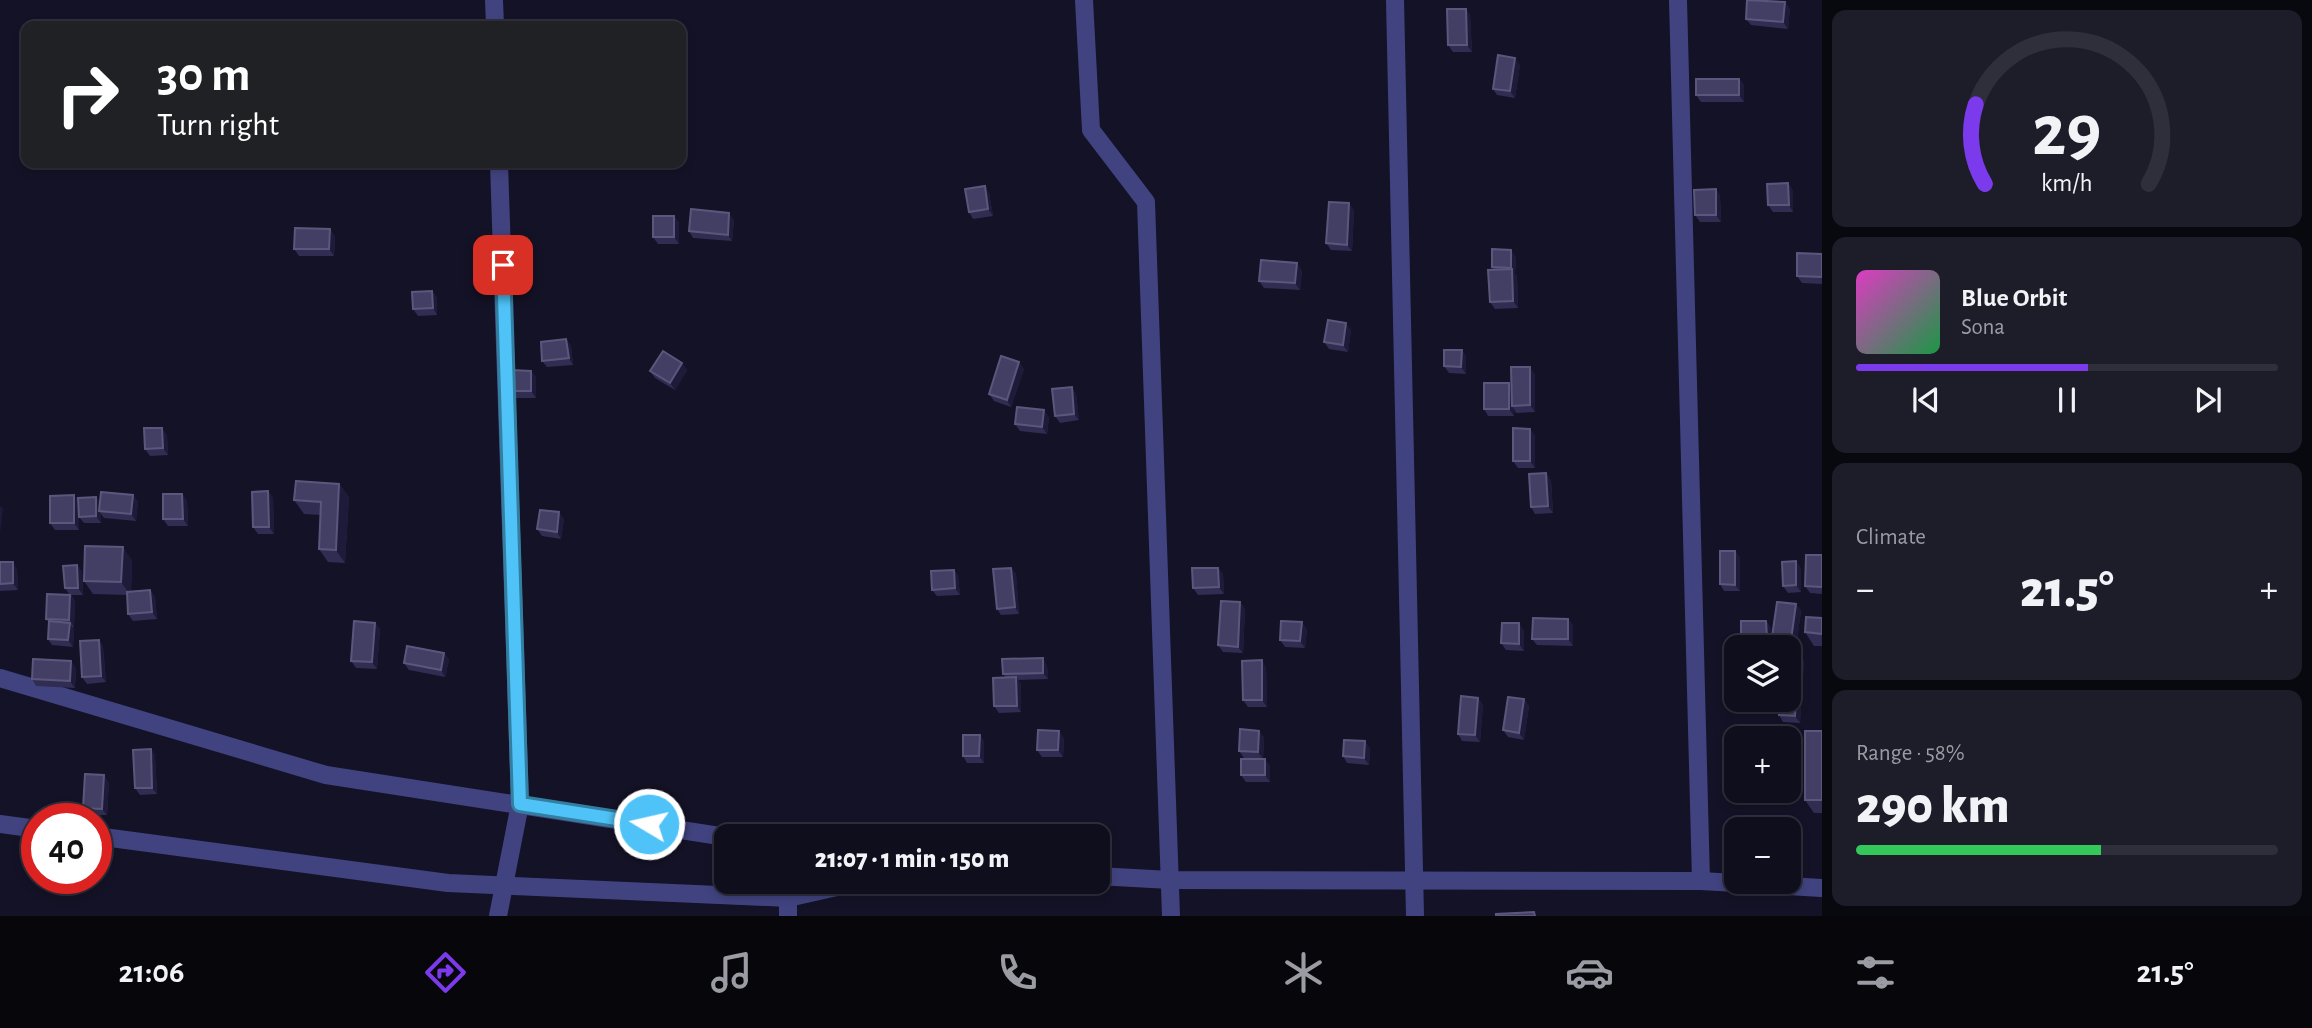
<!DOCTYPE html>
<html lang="en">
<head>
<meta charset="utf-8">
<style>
	:root { --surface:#0f0e1c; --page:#1d1c29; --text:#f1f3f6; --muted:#9b9ca3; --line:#2f2e3b; --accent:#7c3aed }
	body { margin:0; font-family:"Alegreya Sans",sans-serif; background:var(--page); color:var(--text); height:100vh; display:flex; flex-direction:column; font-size:26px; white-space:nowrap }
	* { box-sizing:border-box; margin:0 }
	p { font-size:23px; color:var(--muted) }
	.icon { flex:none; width:38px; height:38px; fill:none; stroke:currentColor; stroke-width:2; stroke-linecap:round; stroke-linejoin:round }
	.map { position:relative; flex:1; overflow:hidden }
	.details { display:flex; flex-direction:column; gap:10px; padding:10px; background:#08080f; width:490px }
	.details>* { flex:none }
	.top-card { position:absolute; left:21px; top:21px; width:665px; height:147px; border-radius:14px; box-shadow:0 4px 10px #0003,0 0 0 2px var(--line); background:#202124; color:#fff; overflow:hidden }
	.buttons { position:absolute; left:1724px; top:635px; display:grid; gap:14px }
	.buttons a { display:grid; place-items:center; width:77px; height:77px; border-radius:14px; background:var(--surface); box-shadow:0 4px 10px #0003,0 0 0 2px var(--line); font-size:35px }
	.speed { position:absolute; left:21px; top:803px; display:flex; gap:14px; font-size:35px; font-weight:700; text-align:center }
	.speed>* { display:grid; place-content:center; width:91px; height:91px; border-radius:50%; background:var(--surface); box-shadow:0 4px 10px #0003,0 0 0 2px var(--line); line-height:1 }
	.speed .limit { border:10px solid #d22; background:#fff; color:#111 }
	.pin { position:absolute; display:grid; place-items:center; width:60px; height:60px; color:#fff; margin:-30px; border-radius:14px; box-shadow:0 4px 10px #0006 }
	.me { position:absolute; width:77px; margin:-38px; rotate:279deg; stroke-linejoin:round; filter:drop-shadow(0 0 5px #0008) }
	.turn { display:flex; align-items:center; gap:24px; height:147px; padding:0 21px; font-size:32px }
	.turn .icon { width:91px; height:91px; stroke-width:2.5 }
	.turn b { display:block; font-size:49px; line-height:60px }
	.big { font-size:52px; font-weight:800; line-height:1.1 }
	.details .card { flex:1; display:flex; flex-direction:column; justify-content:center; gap:10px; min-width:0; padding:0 24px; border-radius:14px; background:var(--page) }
	.details .dial { align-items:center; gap:0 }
	.dial svg { height:182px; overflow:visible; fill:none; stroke:var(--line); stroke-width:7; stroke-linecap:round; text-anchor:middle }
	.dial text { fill:var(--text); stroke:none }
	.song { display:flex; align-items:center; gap:21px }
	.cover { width:84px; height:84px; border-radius:10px; background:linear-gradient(135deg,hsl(310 70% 55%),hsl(140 70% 35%)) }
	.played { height:7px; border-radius:4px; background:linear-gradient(90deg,var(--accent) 55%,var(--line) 55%) }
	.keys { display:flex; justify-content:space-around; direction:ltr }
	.heat { display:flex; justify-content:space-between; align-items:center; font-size:38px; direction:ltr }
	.charge { height:10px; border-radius:5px; background:linear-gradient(90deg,#34c759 58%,var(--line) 0) }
	.trip { position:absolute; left:714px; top:824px; width:396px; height:70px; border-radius:14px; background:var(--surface); box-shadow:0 4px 10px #0003,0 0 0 2px var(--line); font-weight:800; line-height:70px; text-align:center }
	.tabs { display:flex; height:112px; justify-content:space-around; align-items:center; background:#06060b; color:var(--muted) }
	.tabs .icon { width:49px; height:49px }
	.tabs .active { color:var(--accent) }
	.tabs b { font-size:32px; color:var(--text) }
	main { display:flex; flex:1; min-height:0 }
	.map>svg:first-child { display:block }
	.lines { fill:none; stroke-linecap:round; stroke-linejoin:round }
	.minor { stroke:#414380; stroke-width:18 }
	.wall { fill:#312c52 }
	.shaded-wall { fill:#1e1a39 }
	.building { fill:#433f64; stroke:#5b577c; stroke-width:2 }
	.route-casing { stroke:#337fa1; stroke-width:18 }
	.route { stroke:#4fc3f7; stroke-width:12 }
</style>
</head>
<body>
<main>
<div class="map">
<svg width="1822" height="916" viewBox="0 0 1822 916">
	<rect width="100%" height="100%" fill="#141226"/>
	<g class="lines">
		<g class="minor">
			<path d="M494 0 495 26"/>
			<path d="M1084 0 1091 130 1146 202 1171 916"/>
			<path d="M1395 0 1415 916"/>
			<path d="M1678 0 1701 881"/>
			<path d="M0 678 326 775 726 837"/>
			<path d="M0 824 37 829"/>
			<path d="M96 836 448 883 788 898 859 882"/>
			<path d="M1097 876 1170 880 1701 881 1822 888"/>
			<path d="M498 916 520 804 499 163"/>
			<path d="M788 916V898"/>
		</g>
	</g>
	<g class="wall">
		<path d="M1790 8 1788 29 1751 25 1746 19Z"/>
		<path d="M1466 9 1470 16 1472 52H1453L1448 45Z"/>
		<path d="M1520 65 1515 98 1497 95 1493 89Z"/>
		<path d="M1739 79 1744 85V102H1701L1696 95Z"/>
		<path d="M1716 189 1720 196 1721 222H1700L1695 215Z"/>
		<path d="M1793 190V212H1773L1768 205Z"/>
		<path d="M989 193 993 216 973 219 969 212Z"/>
		<path d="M1354 210 1352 251 1331 250 1326 243Z"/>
		<path d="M674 216 679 223V244H658L653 237Z"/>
		<path d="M734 220 732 241 693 238 689 231Z"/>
		<path d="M335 236 334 256H299L294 249Z"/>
		<path d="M1822 254V284L1802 283 1797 276Z"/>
		<path d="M1516 257 1515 274 1517 276 1518 308 1495 309 1490 302 1494 270 1492 267Z"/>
		<path d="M1302 270 1300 290 1264 288 1259 281Z"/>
		<path d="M432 291 437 298V315L418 316 413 309Z"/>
		<path d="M1351 330 1348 352 1329 349 1324 342Z"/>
		<path d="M566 339 571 346 573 365 547 367 542 361Z"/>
		<path d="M1462 350 1466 357V374L1449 373 1444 366Z"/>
		<path d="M682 363 687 370 675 390 655 378 650 371Z"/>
		<path d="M1024 369 1011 407 994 401 989 394Z"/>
		<path d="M531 371 536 377V398H516L511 391Z"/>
		<path d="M1535 374V412L1516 413 1514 409V416H1488L1484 409 1509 383 1512 387Z"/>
		<path d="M1076 394 1079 420 1060 423 1055 416Z"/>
		<path d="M1049 417 1047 434 1020 431 1015 424Z"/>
		<path d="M167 435 168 455 150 456 145 449Z"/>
		<path d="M1535 435V468H1518L1513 461Z"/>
		<path d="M1551 480 1553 513 1535 514 1531 507Z"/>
		<path d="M339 484 349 497 345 563 328 562 319 549 321 515 304 514 294 500Z"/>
		<path d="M268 491 273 498 274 534H258L253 527Z"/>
		<path d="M101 492 133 495 138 502 136 521 104 518 101 514V523H84L79 517V506V530H55L50 523V496L74 495 78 502V498L96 497 100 503Z"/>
		<path d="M187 500 188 526H168L163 519Z"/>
		<path d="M564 519 561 539 542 536 537 529Z"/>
		<path d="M1735 551 1740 558V591H1724L1720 584Z"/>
		<path d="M1822 555V594L1810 593 1805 586Z"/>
		<path d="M132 560 131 592 150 590 155 597 157 619 133 621 128 614 127 595 93 594 84 581Z"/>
		<path d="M0 562 17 569 18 590 0 591Z"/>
		<path d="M77 565 82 572 83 595H71L75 601 74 627H73L74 630 73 647 52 645 48 639 49 623 46 619 69 594 65 588Z"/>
		<path d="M1011 568 1016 574 1019 614 1001 615 997 609Z"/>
		<path d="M1218 568 1223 574 1224 594 1198 595 1193 588Z"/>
		<path d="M1801 568V592L1788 593 1783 586Z"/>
		<path d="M954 570 958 576 960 595 937 596 932 590Z"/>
		<path d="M1240 602 1245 609 1243 653 1223 652 1218 645Z"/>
		<path d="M1796 604 1801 611 1796 647 1777 644 1772 637Z"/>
		<path d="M1822 618V646H1814L1805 632Z"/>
		<path d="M1568 619 1573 626V646L1537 645 1532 639Z"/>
		<path d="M1766 621 1771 628V645H1745L1741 638Z"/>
		<path d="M375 623 380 629 377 669 356 668 351 661Z"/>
		<path d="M1307 629 1305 648 1285 647 1280 640Z"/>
		<path d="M1524 630V651L1506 650 1501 643Z"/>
		<path d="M99 640 103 647 106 682 87 684 82 677Z"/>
		<path d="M444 653 449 660 445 677 409 670 404 663Z"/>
		<path d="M1804 660 1800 723 1783 722 1779 715Z"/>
		<path d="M1736 663V700H1753V706L1737 705 1733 699Z"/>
		<path d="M1047 665 1048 679 1018 680 1021 684V712L999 713 994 706 1006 678 1003 674Z"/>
		<path d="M1266 667 1267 707H1248L1243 700Z"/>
		<path d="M76 668 75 688 36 686 32 679Z"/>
		<path d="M1524 699 1529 706 1524 740 1508 737 1503 730Z"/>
		<path d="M1483 704 1480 742 1462 741 1458 734Z"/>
		<path d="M1822 731V813H1814L1805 800Z"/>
		<path d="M980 735 984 742V763H967L963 756Z"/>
		<path d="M1264 737 1263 759 1270 766V782H1246L1241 775 1261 759 1244 758 1239 751Z"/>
		<path d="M1064 738 1063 757H1042L1037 750Z"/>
		<path d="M1370 748 1369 765 1347 763 1343 756Z"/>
		<path d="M151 749 155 756 157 794 140 795 135 788Z"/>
		<path d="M109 782 107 815H88L83 808Z"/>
	</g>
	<g class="shaded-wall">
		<path d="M1785 2 1790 8 1788 29 1783 22Z"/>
		<path d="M1466 9 1470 16 1472 52 1467 45Z"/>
		<path d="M1515 58 1520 65 1515 98 1510 91Z"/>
		<path d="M1739 79 1744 85V102L1739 95Z"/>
		<path d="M1788 183 1793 190V212L1789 205Z"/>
		<path d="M985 186 989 193 993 216 988 209Z"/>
		<path d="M1716 189 1720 196 1721 222 1716 215Z"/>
		<path d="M1349 203 1354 210 1352 251 1347 245Z"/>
		<path d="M729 213 734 220 732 241 728 235Z"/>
		<path d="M674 216 679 223V244L674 237Z"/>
		<path d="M330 229 335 236 334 256 329 249Z"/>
		<path d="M1511 250 1516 257 1515 274 1517 276 1518 308 1513 301 1512 270 1511 268Z"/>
		<path d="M1297 263 1302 270 1300 290 1295 283Z"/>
		<path d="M432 291 437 298V315L433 308Z"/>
		<path d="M1346 323 1351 330 1348 352 1343 345Z"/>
		<path d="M566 339 571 346 573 365 569 358Z"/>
		<path d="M1462 350 1466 357V374L1461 367Z"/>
		<path d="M1019 362 1024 369 1011 407 1007 400Z"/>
		<path d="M682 363 687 370 675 390 670 383Z"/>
		<path d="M1530 367 1535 374V412L1530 405Z"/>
		<path d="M531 371 536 377V398L531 391Z"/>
		<path d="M1509 383 1514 390 1512 406 1514 409V416L1509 409Z"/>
		<path d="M1072 387 1076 394 1079 420 1074 414Z"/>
		<path d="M1044 410 1049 417 1047 434 1042 427Z"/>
		<path d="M162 428 167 435 168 455 163 448Z"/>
		<path d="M1530 429 1535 435V468L1530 461Z"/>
		<path d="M1546 473 1551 480 1553 513 1548 506Z"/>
		<path d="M339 484 349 497 345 563 336 550Z"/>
		<path d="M268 491 273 498 274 534 269 527Z"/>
		<path d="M182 494 187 500 188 526 183 519Z"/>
		<path d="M74 495 79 502V530L74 523Z"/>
		<path d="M133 495 138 502 136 521 131 514Z"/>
		<path d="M96 497 100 504 99 511 101 514V523L96 516Z"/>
		<path d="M0 506 3 509 0 533Z"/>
		<path d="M559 512 564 519 561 539 557 532Z"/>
		<path d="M123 547 132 560 131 596 121 582Z"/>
		<path d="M1735 551 1740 558V591L1735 585Z"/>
		<path d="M1796 561 1801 568V592L1796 585Z"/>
		<path d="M13 562 17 569 18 590 13 583Z"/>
		<path d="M77 565 82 572 83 595 78 588Z"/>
		<path d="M1011 568 1016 574 1019 614 1015 607Z"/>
		<path d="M1218 568 1223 574 1224 594 1219 587Z"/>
		<path d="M954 570 958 576 960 595 955 588Z"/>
		<path d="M150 590 155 597 157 619 152 612Z"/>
		<path d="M70 595 75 601 74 627 69 620Z"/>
		<path d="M1240 602 1245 609 1243 653 1238 647Z"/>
		<path d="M1796 604 1801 611 1796 647 1791 640Z"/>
		<path d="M1568 619 1573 626V646L1568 639Z"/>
		<path d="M1766 621 1771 628V645L1767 638Z"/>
		<path d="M1302 622 1307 629 1305 648 1300 641Z"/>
		<path d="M70 623 74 630 73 647 68 640Z"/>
		<path d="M375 623 380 629 377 669 372 662Z"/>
		<path d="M1519 623 1524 630V651L1519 644Z"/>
		<path d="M99 640 103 647 106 682 101 676Z"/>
		<path d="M444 653 449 660 445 677 441 670Z"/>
		<path d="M1799 653 1804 660 1800 723 1795 716Z"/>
		<path d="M1043 658 1047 665 1048 679 1043 673Z"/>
		<path d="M1262 660 1266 667 1267 707 1262 700Z"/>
		<path d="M71 661 76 668 75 688 70 681Z"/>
		<path d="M1016 677 1021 684V712L1017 706Z"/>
		<path d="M1478 698 1483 704 1480 742 1475 735Z"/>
		<path d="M1524 699 1529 706 1524 740 1519 733Z"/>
		<path d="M1748 700H1753V706Z"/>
		<path d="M1059 731 1064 738 1063 757 1058 750Z"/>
		<path d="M1259 731 1264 737 1263 759 1258 752Z"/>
		<path d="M980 735 984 742V763L979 756Z"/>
		<path d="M1365 741 1370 748 1369 765 1364 758Z"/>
		<path d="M151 749 155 756 157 794 152 788Z"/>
		<path d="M1265 759 1270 766V782L1265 775Z"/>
		<path d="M104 775 109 782 107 815 102 809Z"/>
	</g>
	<g class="building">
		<path d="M1747 0 1785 2 1783 22 1746 19Z"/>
		<path d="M1447 9H1466L1467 45H1448Z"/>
		<path d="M1498 55 1515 58 1510 91 1493 89Z"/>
		<rect x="1696" y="79" width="43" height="16"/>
		<path d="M1788 183 1789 205H1768L1767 184Z"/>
		<path d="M985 186 988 209 969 212 965 189Z"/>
		<path d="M1716 189V215H1695L1694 190Z"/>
		<path d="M1329 202 1349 203 1347 245 1326 243Z"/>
		<path d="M691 209 729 213 728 235 689 231Z"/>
		<rect x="653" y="216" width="21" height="21"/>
		<path d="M295 228 330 229 329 249H294Z"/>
		<path d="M1492 249 1511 250V268L1492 267Z"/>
		<path d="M1797 253 1822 254V277L1797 276Z"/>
		<path d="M1261 260 1297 263 1295 283 1259 281Z"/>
		<path d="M1512 269 1513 301 1490 302 1488 270Z"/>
		<path d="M432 291 433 308 413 309 412 292Z"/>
		<path d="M1328 320 1346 323 1343 345 1324 342Z"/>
		<path d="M566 339 569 358 542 361 541 342Z"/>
		<path d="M1444 350H1462L1461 367 1444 366Z"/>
		<path d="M663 351 682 363 670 383 650 371Z"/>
		<path d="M1001 356 1019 362 1007 400 989 394Z"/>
		<path d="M1511 367H1530V405L1512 406Z"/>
		<path d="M511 370 531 371V391H511Z"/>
		<rect x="1484" y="383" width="25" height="26"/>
		<path d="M1072 387 1074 414 1055 416 1052 389Z"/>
		<path d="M1017 407 1044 410 1042 427 1015 424Z"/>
		<path d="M144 428H162L163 448 145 449Z"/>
		<path d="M1513 428 1530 429V461H1513Z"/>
		<path d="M1546 473 1548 506 1531 507 1529 474Z"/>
		<path d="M296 481 339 484 336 550 319 549 321 502 294 500Z"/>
		<path d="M268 491 269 527H253L252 492Z"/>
		<path d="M101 492 133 495 131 514 99 511Z"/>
		<path d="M163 494H182L183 519H163Z"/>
		<path d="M74 495V523H50V496Z"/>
		<path d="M96 497V516L79 517 78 498Z"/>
		<path d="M540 510 559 512 557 532 537 529Z"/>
		<path d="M85 546 123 547 121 582 84 581Z"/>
		<path d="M1720 551H1735V585L1720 584Z"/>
		<path d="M1806 555H1822V587L1805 586Z"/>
		<path d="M1796 561V585L1783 586 1782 562Z"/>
		<path d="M0 562H13V583L0 584Z"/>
		<path d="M77 565 78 588H65L63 566Z"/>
		<path d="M1011 568 1015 607 997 609 993 569Z"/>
		<path d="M1192 568H1218L1219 587 1193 588Z"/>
		<path d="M954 570 955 588 932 590 931 571Z"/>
		<path d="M150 590 152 612 128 614 127 592Z"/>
		<path d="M47 594 70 595 69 620 46 619Z"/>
		<path d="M1221 601 1240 602 1238 647 1218 645Z"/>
		<path d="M1777 602 1796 604 1791 640 1772 637Z"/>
		<path d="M1806 617 1822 618V634L1805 632Z"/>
		<path d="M1533 618 1568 619V639H1532Z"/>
		<path d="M49 621 70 623 68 640 48 639Z"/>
		<path d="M354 621 375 623 372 662 351 661Z"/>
		<path d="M1281 621 1302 622 1300 641 1280 640Z"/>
		<path d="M1741 621H1766L1767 638H1741Z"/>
		<path d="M1502 623H1519V644L1501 643Z"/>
		<path d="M99 640 101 676 82 677 80 641Z"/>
		<path d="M407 646 444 653 441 670 404 663Z"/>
		<path d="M1788 652 1799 653 1795 716 1779 715 1780 700H1788Z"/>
		<path d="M1043 658V673L1003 674 1002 659Z"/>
		<path d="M33 659 71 661 70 681 32 679Z"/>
		<path d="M1262 660V700H1243L1242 661Z"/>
		<path d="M1734 663H1736V699H1733Z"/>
		<path d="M1016 677 1017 706H994L993 678Z"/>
		<path d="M1461 696 1478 698 1475 735 1458 734Z"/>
		<path d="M1508 697 1524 699 1519 733 1503 730Z"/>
		<path d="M1240 729 1259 731 1258 752 1239 751Z"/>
		<path d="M1038 730 1059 731 1058 750H1037Z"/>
		<rect x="1805" y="731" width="17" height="69"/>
		<path d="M963 735H980L979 756H963Z"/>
		<path d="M1344 740 1365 741 1364 758 1343 756Z"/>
		<path d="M151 749 152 788H135L133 750Z"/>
		<rect x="1241" y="759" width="24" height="16"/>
		<path d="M85 774 104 775 102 809 83 808Z"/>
		<path d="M1534 912 1535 916H1496V914Z"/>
	</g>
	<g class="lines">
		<defs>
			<path id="route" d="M503 265 520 804 649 824"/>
		</defs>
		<use href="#route" class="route-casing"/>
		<use href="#route" class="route"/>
	</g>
</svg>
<div class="buttons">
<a><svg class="icon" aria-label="layers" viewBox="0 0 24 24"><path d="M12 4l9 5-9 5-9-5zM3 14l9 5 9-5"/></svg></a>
<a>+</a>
<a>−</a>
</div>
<div class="speed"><div class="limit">40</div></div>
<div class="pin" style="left:503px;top:265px;background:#d93025"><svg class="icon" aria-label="arrive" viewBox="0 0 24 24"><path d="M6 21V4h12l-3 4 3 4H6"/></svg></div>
<svg class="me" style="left:649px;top:824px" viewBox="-20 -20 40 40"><circle r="17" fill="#4fc3f7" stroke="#fff" stroke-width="3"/><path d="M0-11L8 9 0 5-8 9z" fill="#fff"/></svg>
<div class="trip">21:07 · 1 min · 150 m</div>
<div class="top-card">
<div class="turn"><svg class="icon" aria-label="right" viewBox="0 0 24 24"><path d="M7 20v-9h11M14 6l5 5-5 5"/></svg><div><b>30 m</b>Turn right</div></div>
</div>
</div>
<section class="details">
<div class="card dial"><svg viewBox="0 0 100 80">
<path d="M14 69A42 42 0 1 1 86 69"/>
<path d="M14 69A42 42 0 0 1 10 34" stroke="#7c3aed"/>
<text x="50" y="56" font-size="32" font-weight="700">29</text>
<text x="50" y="72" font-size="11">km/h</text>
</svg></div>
<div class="card">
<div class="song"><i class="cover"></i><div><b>Blue Orbit</b><p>Sona</p></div></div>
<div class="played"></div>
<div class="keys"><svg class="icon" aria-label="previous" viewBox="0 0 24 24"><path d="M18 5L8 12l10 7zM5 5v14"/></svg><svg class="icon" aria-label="pause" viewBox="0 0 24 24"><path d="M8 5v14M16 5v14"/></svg><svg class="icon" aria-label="next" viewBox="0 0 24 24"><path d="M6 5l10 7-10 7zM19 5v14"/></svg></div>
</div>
<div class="card"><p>Climate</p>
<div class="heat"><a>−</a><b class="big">21.5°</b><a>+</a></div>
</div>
<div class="card"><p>Range · 58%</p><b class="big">290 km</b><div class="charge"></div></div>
</section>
</main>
<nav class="tabs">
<b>21:06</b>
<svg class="icon active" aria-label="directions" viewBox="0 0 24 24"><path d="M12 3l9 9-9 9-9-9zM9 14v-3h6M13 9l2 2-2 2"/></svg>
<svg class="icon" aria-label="music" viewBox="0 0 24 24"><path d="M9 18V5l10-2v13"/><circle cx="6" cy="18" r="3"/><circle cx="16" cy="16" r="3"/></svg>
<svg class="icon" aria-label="phone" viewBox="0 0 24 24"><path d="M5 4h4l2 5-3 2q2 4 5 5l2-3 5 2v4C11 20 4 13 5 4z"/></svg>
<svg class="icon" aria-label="climate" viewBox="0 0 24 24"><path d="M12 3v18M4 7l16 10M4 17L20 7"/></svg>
<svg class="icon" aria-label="car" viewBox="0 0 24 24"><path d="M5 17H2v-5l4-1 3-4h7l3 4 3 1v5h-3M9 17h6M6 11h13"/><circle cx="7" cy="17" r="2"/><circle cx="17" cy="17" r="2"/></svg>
<svg class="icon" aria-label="filters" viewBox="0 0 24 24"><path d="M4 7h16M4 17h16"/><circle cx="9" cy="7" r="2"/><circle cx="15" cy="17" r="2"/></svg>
<b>21.5°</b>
</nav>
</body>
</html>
